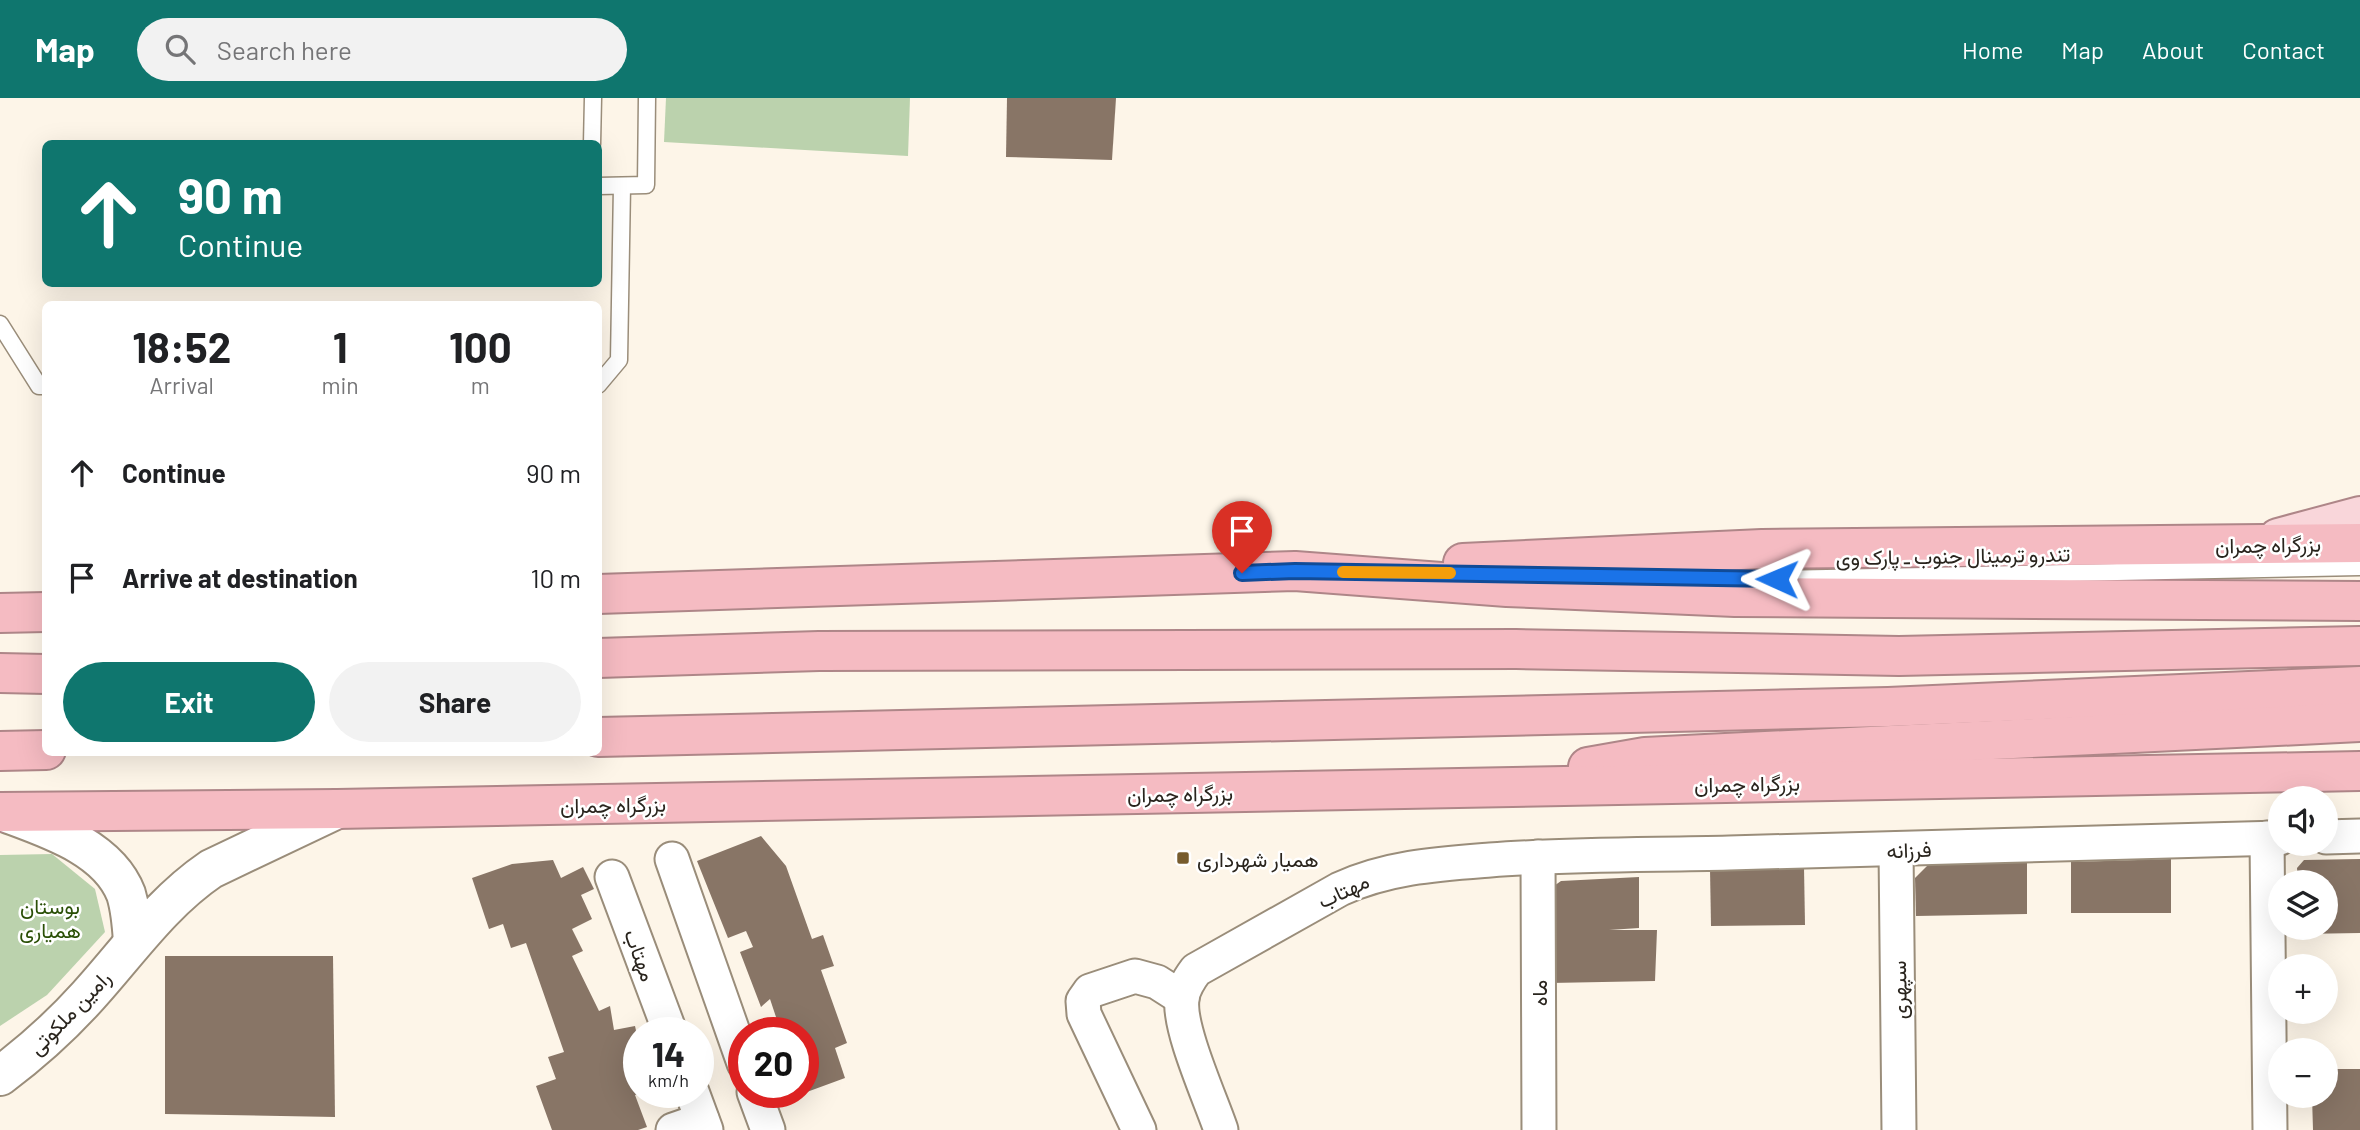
<!DOCTYPE html>
<html lang="en">
<head>
<meta charset="utf-8">
<style>
  body { margin:0; font-family:Barlow,Vazirmatn,sans-serif; background:#f2f2f2; color:#202124; height:100vh; display:flex; flex-direction:column; font-size:26px; white-space:nowrap }
  * { box-sizing:border-box; margin:0 }
  p { font-size:23px; color:#757577 }
  .icon { flex:none; width:38px; height:38px; fill:none; stroke:currentColor; stroke-width:2; stroke-linecap:round; stroke-linejoin:round }
  .map { position:relative; flex:1; overflow:hidden }
  .drawer { position:absolute; left:42px; top:203px; width:560px; height:455px; display:flex; flex-direction:column; background:#fff; border-radius:10px; box-shadow:0 7px 28px #0002 }
  .drawer>* { flex:none }
  .banner { position:absolute; left:42px; top:42px; width:560px; height:147px; border-radius:10px; box-shadow:0 7px 28px #0002; background:#0f766e; color:#fff; overflow:hidden }
  .buttons { position:absolute; left:2268px; top:688px; display:grid; gap:14px }
  .buttons a { display:grid; place-items:center; width:70px; height:70px; border-radius:50%; background:#fff; box-shadow:0 7px 28px #0002; font-size:35px }
  .speed { position:absolute; left:623px; top:919px; display:flex; gap:14px; font-size:35px; font-weight:700; text-align:center }
  .speed>* { display:grid; place-content:center; width:91px; height:91px; border-radius:50%; background:#fff; box-shadow:0 7px 28px #0002; line-height:1 }
  .speed small { font-size:18px; font-weight:400 }
  .speed .limit { border:10px solid #d22; background:#fff; color:#111 }
  .pin { position:absolute; display:grid; place-items:center; width:60px; height:60px; color:#fff; margin:-72px -30px; border-radius:50% 50% 50% 0; rotate:-45deg; box-shadow:0 0 7px #0007 }
  .pin .icon { rotate:45deg }
  .me { position:absolute; width:77px; margin:-38px; rotate:271deg; stroke-linejoin:round; filter:drop-shadow(0 0 5px #0008) }
  .turn { display:flex; align-items:center; gap:24px; height:147px; padding:0 21px; font-size:32px }
  .turn .icon { width:91px; height:91px; stroke-width:2.5 }
  .turn b { display:block; font-size:49px; line-height:60px }
  .eta { display:flex; justify-content:space-evenly; align-items:center; height:119px; text-align:center }
  .eta b { font-size:42px; font-weight:700; line-height:49px }
  .button { display:flex; gap:14px; margin-top:auto; padding:14px 21px }
  .button a { flex:1; height:80px; border-radius:42px; background:#0f766e; color:#fff; font-size:28px; font-weight:700; line-height:80px; text-align:center }
  .button a+a { background:#f2f2f2; color:#202124 }
  ul { padding:0; list-style:none }
  li { display:flex; align-items:center; gap:21px; height:105px; padding:0 21px }
  li div { flex:1 }
  li b { display:block; font-size:26px }
  li em { font-style:normal }
  header { display:flex; align-items:center; gap:42px; box-sizing:border-box; height:98px; padding:0 35px; background:#0f766e; color:#fff }
  header strong { font-size:33px }
  nav { display:flex; gap:38px; margin-inline-start:auto; font-size:24px }
  .search { width:490px; height:63px; background:#f2f2f2; display:flex; align-items:center; gap:18px; box-sizing:border-box; padding:0 24px; border-radius:38px; color:#757577; font-size:26px }
  .map>svg:first-child { display:block }
  .green { fill:#bbd2ad }
  .building { fill:#887566 }
  .lines { fill:none; stroke-linecap:round; stroke-linejoin:round }
  .lane-casing { stroke:#9a8d7a; stroke-width:19 }
  .street-casing { stroke:#9a8d7a; stroke-width:37 }
  .secondary-casing { stroke:#9a8d7a; stroke-width:42 }
  .primary-casing { stroke:#ae8688; stroke-width:42 }
  .highway-casing { stroke:#ae8688; stroke-width:42 }
  .lane { stroke:#fff; stroke-width:16 }
  .street { stroke:#fff; stroke-width:33 }
  .secondary { stroke:#fff; stroke-width:38 }
  .primary { stroke:#f9d6da; stroke-width:38 }
  .highway { stroke:#f5bbc2; stroke-width:38 }
  .route-casing { stroke:#114b97; stroke-width:18 }
  .route { stroke:#1a73e8; stroke-width:12 }
  .slow { stroke:#f59e0b; stroke-width:12 }
  .poi-dot { fill:#775c2e; stroke:#fff; stroke-width:2.5 }
  .labels { text-anchor:middle; dominant-baseline:central; stroke-width:5; stroke-linejoin:round; paint-order:stroke }
  .street-label { font-size:21px; fill:#29241d; stroke:#fff }
  .poi-label { font-size:21px; fill:#29241d; stroke:#fff; text-anchor:start }
  .park-label { font-size:21px; fill:#2a4f06; stroke:#fff }
</style>
</head>
<body>
<header>
<strong>Map</strong>
<div class="search"><svg class="icon" aria-label="search" viewBox="0 0 24 24"><circle cx="10" cy="10" r="6"/><path d="M15 15l6 6"/></svg>Search here</div>
<nav><a>Home</a><a>Map</a><a>About</a><a>Contact</a></nav>
</header>
<div class="map">
<svg width="2360" height="1032" viewBox="0 0 2360 1032">
  <rect width="100%" height="100%" fill="#fdf5e8"/>
  <g class="green">
    <polygon points="666,0 910,0 908,58 664,44"/>
    <polygon points="52,756 95,791 105,834 47,897 0,928 0,757"/>
  </g>
  <g class="building">
    <polygon points="1007,0 1116,0 1112,62 1006,59"/>
    <polygon points="761,738 786,768 812,841 823,837 834,868 821,872 847,945 835,950 845,980 785,1002 783,994 803,994 803,934 750,934 749,932 777,922 770,901 761,909 740,854 753,849 746,833 728,840 697,763"/>
    <polygon points="2171,761 2171,815 2071,815 2071,764"/>
    <polygon points="2360,761 2360,835 2300,836 2300,830 2326,830 2326,784 2298,784 2297,770 2304,762"/>
    <polygon points="553,762 561,780 583,769 594,791 581,797 592,821 572,831 583,853 572,858 599,913 610,908 614,932 635,928 639,946 639,996 635,997 647,1029 638,1032 552,1032 536,988 556,981 548,959 564,954 526,845 511,850 503,826 489,831 472,780 512,766"/>
    <polygon points="2027,764 2027,816 1916,818 1915,780 1928,767"/>
    <polygon points="1804,769 1805,827 1711,828 1710,771"/>
    <polygon points="1639,779 1639,830 1609,832 1657,832 1655,883 1550,885 1551,790 1561,783"/>
    <polygon points="165,858 333,858 335,1019 165,1016"/>
    <polygon points="2326,971 2360,971 2360,1032 2313,1032 2312,998 2326,998"/>
  </g>
  <g class="lines">
    <defs>
      <g id="lane">
        <polyline points="592,46 593,0"/>
        <polyline points="598,88 646,87 647,0"/>
        <polyline points="0,226 39,288 46,288"/>
        <polyline points="598,287 619,262 622,88"/>
        <polyline points="1778,481 2360,469"/>
      </g>
      <g id="street">
        <polyline points="2326,739 2360,738"/>
        <polyline points="2267,740 2270,1032"/>
        <polyline points="1896,751 1899,1032"/>
        <polyline points="1538,759 1539,1032"/>
        <polyline points="672,761 744,965"/>
        <polyline points="612,779 670,934"/>
        <polyline points="692,994 706,1032"/>
        <polyline points="754,994 768,1032"/>
        <polyline points="673,1032 702,1022"/>
        <polyline points="1139,1032 1084,916 1083,903 1090,893 1135,878 1157,884 1182,900"/>
        <path d="M1221 1032C1211 1002 1178 930 1182 901 1183 890 1190 880 1196 872L1340 791C1388 769 1438 766 1490 762 1569 756 1649 757 1729 755 1913 751 2096 744 2280 740"/>
      </g>
      <g id="secondary">
        <path d="M4 714C47 730 108 749 126 796 131 812 132 828 133 844"/>
        <path d="M0 978C32 954 61 928 88 898 128 854 161 805 211 771L337 711"/>
      </g>
      <polyline id="primary" points="2278,440 2360,418"/>
      <g id="highway">
        <polyline points="1463,465 1762,451 2360,445"/>
        <polyline points="598,496 1295,473 1507,489 1735,499 2360,503"/>
        <polyline points="0,515 46,514"/>
        <polyline points="598,560 819,553 1516,551 1899,558 2360,548"/>
        <polyline points="0,575 46,576"/>
        <polyline points="598,639 1888,609 2360,588"/>
        <polyline points="0,653 46,652"/>
        <polyline points="1588,669 1645,659 2360,624"/>
        <polyline points="0,714 337,711 2360,673"/>
      </g>
    </defs>
    <use href="#lane" class="lane-casing"/>
    <use href="#street" class="street-casing"/>
    <use href="#secondary" class="secondary-casing"/>
    <use href="#primary" class="primary-casing"/>
    <use href="#highway" class="highway-casing"/>
    <use href="#lane" class="lane"/>
    <use href="#street" class="street"/>
    <use href="#secondary" class="secondary"/>
    <use href="#primary" class="primary"/>
    <use href="#highway" class="highway"/>
  </g>
  <g class="lines">
    <defs>
      <polyline id="route" points="1242,475 1295,473 1777,481"/>
    </defs>
    <use href="#route" class="route-casing"/>
    <use href="#route" class="route"/>
    <polyline class="slow" points="1343,474 1450,475"/>
  </g>
  <rect class="poi-dot" x="1176" y="753" width="14" height="14" rx="3.5"/>
  <g class="labels">
    <g class="street-label">
      <text transform="translate(2268 446) rotate(-1)">بزرگراه چمران</text>
      <text transform="translate(1953 457) rotate(-1)">تندرو ترمینال جنوب ـ پارک وی</text>
      <text transform="translate(1747 685) rotate(-1)">بزرگراه چمران</text>
      <text transform="translate(1180 695) rotate(-1)">بزرگراه چمران</text>
      <text transform="translate(613 706) rotate(-1)">بزرگراه چمران</text>
      <text transform="translate(1909 751) rotate(-2)">فرزانه</text>
      <text transform="translate(1343 792) rotate(-25)">مهتاب</text>
      <text transform="translate(641 857) rotate(70)">مهتاب</text>
      <text transform="translate(1898 892) rotate(-91)">سپهری</text>
      <text transform="translate(1538 895) rotate(-90)">ماه</text>
      <text transform="translate(69 914) rotate(-46)">رامین ملکوتی</text>
    </g>
    <g class="poi-label">
      <text x="1197" y="760">همیار شهرداری</text>
    </g>
    <g class="park-label">
      <text x="50" y="807">بوستان<tspan x="50" dy="24">همیاری</tspan></text>
    </g>
  </g>
</svg>
<div class="buttons">
<a><svg class="icon" aria-label="sound" viewBox="0 0 24 24"><path d="M4 9h4l5-4v14l-5-4H4zM17 9q2 3 0 6"/></svg></a>
<a><svg class="icon" aria-label="layers" viewBox="0 0 24 24"><path d="M12 4l9 5-9 5-9-5zM3 14l9 5 9-5"/></svg></a>
<a>+</a>
<a>−</a>
</div>
<div class="speed"><div>14<small>km/h</small></div><div class="limit">20</div></div>
<div class="pin" style="left:1242px;top:475px;background:#d93025"><svg class="icon" aria-label="arrive" viewBox="0 0 24 24"><path d="M6 21V4h12l-3 4 3 4H6"/></svg></div>
<svg class="me" style="left:1777px;top:481px" viewBox="-20 -20 40 40"><path d="M0-17L14 15 0 8-14 15z" fill="#1a73e8" stroke="#fff" stroke-width="4"/></svg>
<div class="banner">
<div class="turn"><svg class="icon" aria-label="ahead" viewBox="0 0 24 24"><path d="M12 20V5M6 11l6-6 6 6"/></svg><div><b>90 m</b>Continue</div></div>
</div>
<section class="drawer">
<div class="eta">
<div><b>18:52</b><p>Arrival</p></div>
<div><b>1</b><p>min</p></div>
<div><b>100</b><p>m</p></div>
</div>
<ul>
<li><svg class="icon" aria-label="ahead" viewBox="0 0 24 24"><path d="M12 20V5M6 11l6-6 6 6"/></svg><div><b>Continue</b></div><em>90 m</em></li>
<li><svg class="icon" aria-label="arrive" viewBox="0 0 24 24"><path d="M6 21V4h12l-3 4 3 4H6"/></svg><div><b>Arrive at destination</b></div><em>10 m</em></li>
</ul>
<div class="button"><a>Exit</a><a>Share</a></div>
</section>
</div>
</body>
</html>
